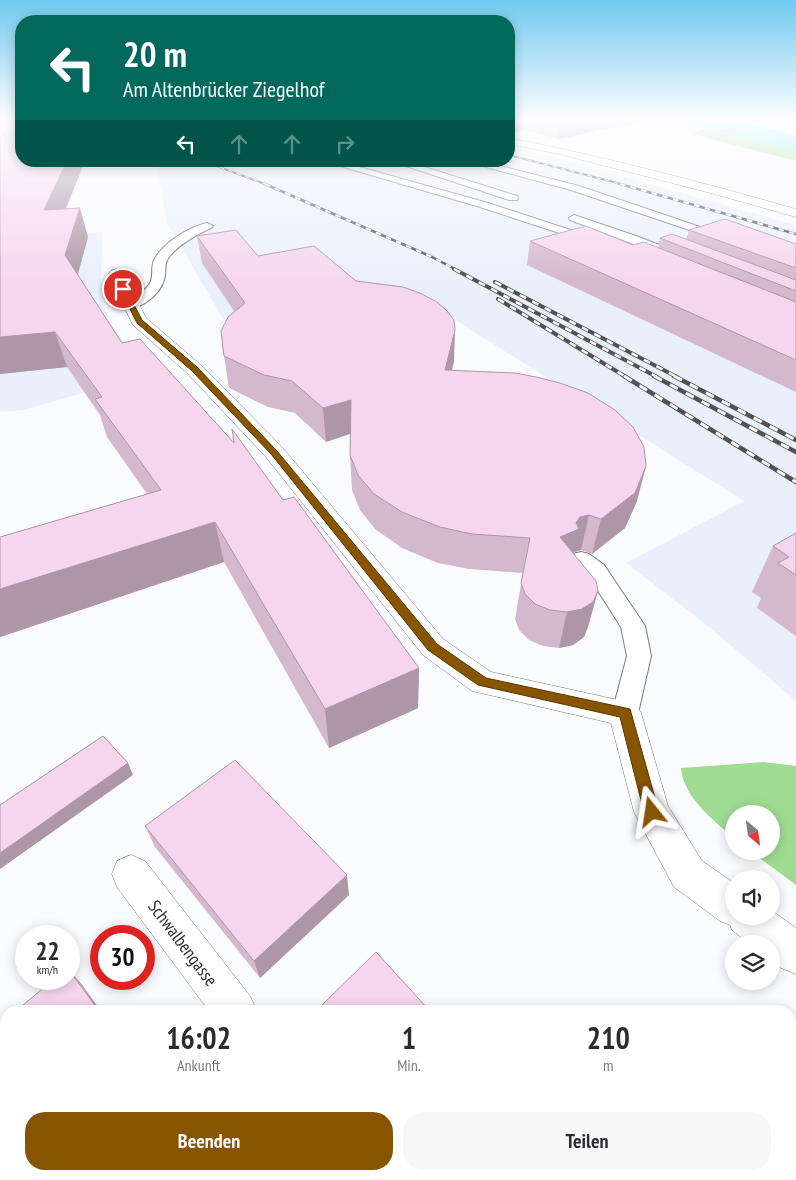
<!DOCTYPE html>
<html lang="de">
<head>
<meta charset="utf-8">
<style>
  body { margin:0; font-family:"PT Sans Narrow",sans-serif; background:#f7f7f7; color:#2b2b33; height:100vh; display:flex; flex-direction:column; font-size:19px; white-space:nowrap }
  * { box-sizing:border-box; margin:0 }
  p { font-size:16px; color:#7c7c81 }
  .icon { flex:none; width:28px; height:28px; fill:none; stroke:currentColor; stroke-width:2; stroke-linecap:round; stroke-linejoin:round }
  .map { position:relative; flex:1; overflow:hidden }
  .drawer { position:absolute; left:0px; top:1005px; width:796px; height:175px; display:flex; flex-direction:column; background:#fff; border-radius:20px 20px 0 0; box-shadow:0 2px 12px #0003 }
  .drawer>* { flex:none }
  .top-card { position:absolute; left:15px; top:15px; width:500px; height:152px; border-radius:20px; box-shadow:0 2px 12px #0003; background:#00695c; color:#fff; overflow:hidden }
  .needle { width:32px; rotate:151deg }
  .fabs { position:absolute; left:725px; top:805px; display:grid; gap:10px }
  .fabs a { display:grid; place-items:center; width:55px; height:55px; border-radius:50%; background:#fff; box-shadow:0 2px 12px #0003; font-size:25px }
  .speed { position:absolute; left:15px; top:925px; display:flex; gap:10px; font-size:25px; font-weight:700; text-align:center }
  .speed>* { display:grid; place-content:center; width:65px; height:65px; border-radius:50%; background:#fff; box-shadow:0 2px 12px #0003; line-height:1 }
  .speed small { font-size:12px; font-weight:400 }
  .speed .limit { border:8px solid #d22; background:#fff; color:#111 }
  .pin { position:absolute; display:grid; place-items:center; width:42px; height:42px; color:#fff; margin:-21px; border:2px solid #fff; border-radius:50%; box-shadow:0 1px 5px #0007 }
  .me { position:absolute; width:55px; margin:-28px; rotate:345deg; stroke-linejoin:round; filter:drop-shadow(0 0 4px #0008) }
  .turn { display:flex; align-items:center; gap:18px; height:105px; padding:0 25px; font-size:22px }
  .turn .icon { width:65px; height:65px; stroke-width:2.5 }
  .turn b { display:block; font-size:35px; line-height:42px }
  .lanes { display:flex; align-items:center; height:48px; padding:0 25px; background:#0003; justify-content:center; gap:25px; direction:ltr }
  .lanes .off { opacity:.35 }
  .eta { display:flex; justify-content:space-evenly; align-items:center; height:85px; text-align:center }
  .eta b { font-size:30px; font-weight:600; line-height:35px }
  .action { display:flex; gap:10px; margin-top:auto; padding:10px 25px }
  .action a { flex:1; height:58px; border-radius:20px; background:#875400; color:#fff; font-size:20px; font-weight:600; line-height:58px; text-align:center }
  .action a+a { background:#f7f7f7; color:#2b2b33 }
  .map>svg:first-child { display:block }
  .built { fill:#e9f0fc }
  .forest { fill:#9fdc91 }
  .water { fill:#5ee9f6 }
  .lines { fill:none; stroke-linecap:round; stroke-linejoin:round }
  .service-casing { stroke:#777a7e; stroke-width:2 }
  .minor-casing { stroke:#777a7e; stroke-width:1 }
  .service { fill:#fff; fill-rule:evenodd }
  .minor { fill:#fff; fill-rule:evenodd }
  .rail-far3-casing { stroke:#505253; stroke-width:2 }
  .rail-far2-casing { stroke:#505253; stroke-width:2.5 }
  .rail-far1-casing { stroke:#505253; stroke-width:4 }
  .rail-casing { stroke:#505253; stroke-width:4.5 }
  .rail-far3 { stroke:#fff; stroke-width:1; stroke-dasharray:4.5; stroke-linecap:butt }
  .rail-far2 { stroke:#fff; stroke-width:2; stroke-dasharray:5.5; stroke-linecap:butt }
  .rail-far1 { stroke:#fff; stroke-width:2.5; stroke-dasharray:7; stroke-linecap:butt }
  .rail { stroke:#fff; stroke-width:3; stroke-dasharray:9; stroke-linecap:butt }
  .wall { fill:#d4b8ce }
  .shaded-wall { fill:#ac96a7 }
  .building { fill:#f6d6ef; stroke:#ac96a7 }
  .route { fill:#875400; stroke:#583700 }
  .labels { text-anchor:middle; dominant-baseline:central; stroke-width:5; stroke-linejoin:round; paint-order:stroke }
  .near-street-label { font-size:18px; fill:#2d2f30; stroke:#fff }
</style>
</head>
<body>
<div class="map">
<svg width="796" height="1180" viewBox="0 0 796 1180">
  <rect width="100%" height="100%" fill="#fafbfe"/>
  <g class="built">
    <polygon points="509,145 796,225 796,701 708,626 626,563 744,501 399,285 225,322 167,223 156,161 509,161"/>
    <polygon points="102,232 101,294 104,306 113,328 149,374 24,410 0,412 0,240"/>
  </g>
  <g class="forest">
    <polygon points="705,129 796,150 796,161 692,134"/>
    <path d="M764 762 796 766V885L750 851H771V814H734V838C713 820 684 798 681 768Z"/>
  </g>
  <polygon class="water" points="662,118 723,118 796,135 796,150"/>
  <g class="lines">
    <defs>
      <g id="service">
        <polygon points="323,161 338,161 488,203 598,239 600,241 598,243 590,243 480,207"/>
        <polygon points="391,161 405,161 517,196 518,198 517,200 509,200"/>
        <polygon points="464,161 480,161 579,186 727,236 729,238 723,241 719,240 571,190"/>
        <polygon points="574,215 636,236 675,251 677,254 675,257 667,257 570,220 569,218"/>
        <path d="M207 223 213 226 211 228C196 235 179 244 169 257 163 264 167 272 164 280 160 294 141 311 125 307L123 304C129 296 142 295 148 286 155 278 150 269 154 260 163 243 189 227 207 223Z"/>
        <polygon points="581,552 589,554 604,565 645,626 651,656 638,713 634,721 625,724 616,721 612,713 627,656 621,627 588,575 573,564 570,559 573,554"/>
      </g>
      <g id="minor">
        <path d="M509 138C606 157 701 182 796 209V217L707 192 559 154 509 144Z"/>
        <polygon points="116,269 121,271 124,274 146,318 201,365 282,447 443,639 491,672 636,704 641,713 668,806 702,861 734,883 734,916 771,916 771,910 796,928 796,974 781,968 771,960 771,944 750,944 732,930 730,925 720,921 674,887 634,812 611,723 472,691 423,655 266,457 187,373 133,325 108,274 111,271"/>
        <polygon points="131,855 145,861 250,996 257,1011 209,1011 117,887 112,874 117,861"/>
        <polygon points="165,1174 218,1174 215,1180 162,1180"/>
        <polygon points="333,1174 385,1174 388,1180 336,1180"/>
      </g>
    </defs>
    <use href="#service" class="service-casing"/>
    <use href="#minor" class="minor-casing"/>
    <use href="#service" class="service"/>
    <use href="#minor" class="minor"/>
    <defs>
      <g id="rail-far3">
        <polyline points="509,155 625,185"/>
        <polyline points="203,161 268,185"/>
      </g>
      <g id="rail-far2">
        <polyline points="265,184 432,257 457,270"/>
        <polyline points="620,184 796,234"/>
      </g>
      <g id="rail-far1">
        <polyline points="454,269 657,377"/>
        <polyline points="495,282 677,377"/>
        <polyline points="498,299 626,377"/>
      </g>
      <g id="rail">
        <polyline points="624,376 796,482"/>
        <polyline points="654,376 796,452"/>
        <polyline points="674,376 796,440"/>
      </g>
    </defs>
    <use href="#rail-far3" class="rail-far3-casing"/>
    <use href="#rail-far2" class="rail-far2-casing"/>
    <use href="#rail-far1" class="rail-far1-casing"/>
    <use href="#rail" class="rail-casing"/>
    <use href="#rail-far3" class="rail-far3"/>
    <use href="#rail-far2" class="rail-far2"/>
    <use href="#rail-far1" class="rail-far1"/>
    <use href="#rail" class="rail"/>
  </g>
  <g class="wall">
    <polygon points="509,118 646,118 645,121 558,139 525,130 509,134"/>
    <polygon points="0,139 83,166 66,209 88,237 78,275 122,343 283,500 419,668 418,708 329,748 224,562 0,637 0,537 147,494 107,437 100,415 67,367 0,374"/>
    <polygon points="689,230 796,244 796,392 527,265 530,241 633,245 658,248 660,238 686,240"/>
    <polygon points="197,236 258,256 356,281 454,361 452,370 637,501 625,528 592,554 581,550 574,552 588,627 584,637 573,645 559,648 543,646 529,640 519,630 515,619 523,573 469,569 438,563 402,548 375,529 360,510 352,490 350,455 350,434 326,442 295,413 268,407 229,388 224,356 234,311 202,263"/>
    <polygon points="796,533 796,636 757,608 761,598 752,592 773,546"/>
    <polygon points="145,826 349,895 260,978 155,847"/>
    <polygon points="412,1174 607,1174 613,1180 417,1180"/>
  </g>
  <g class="shaded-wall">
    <polygon points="514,118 527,118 525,130 509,134 509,119"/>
    <polygon points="587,118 646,118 645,121 558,139 560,123"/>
    <polygon points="67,161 82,161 83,166 53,239 44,210"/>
    <polygon points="80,208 88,237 74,287 65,255"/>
    <polygon points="455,330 454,361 444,402 445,370"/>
    <polygon points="55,332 67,367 0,374 0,337"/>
    <polygon points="351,400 352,433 326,442 323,408"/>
    <polygon points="646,466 637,501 625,528 592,554 601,519"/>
    <polygon points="589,515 581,550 574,552 571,564 560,537 576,523 580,517"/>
    <polygon points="215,522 224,562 0,637 0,589"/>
    <polygon points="598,591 588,627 584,637 573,645 559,648 567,612"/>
    <polygon points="419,668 418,708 329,748 325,709"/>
    <polygon points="128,763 133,775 0,869 0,853"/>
    <polygon points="347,875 349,895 260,978 254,961"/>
    <polygon points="69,969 82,985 101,1011 99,1011"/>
    <polygon points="7,1174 37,1174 31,1180 1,1180"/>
  </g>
  <g class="building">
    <polygon points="8,118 21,118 21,161 67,161 44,210 80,208 65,255 122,343 140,339 234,443 232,429 283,500 294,497 419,668 325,709 215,522 0,589 0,537 161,490 95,399 102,397 55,332 0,337 0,139 7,128"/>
    <polygon points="539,118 587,118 560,123"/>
    <polygon points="725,219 796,244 796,268 689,230"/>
    <polygon points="586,226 633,245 644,242 796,302 796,360 530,241"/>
    <polygon points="236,230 258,256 314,246 356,281 403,287 422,294 437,302 447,311 454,320 455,330 445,370 515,373 536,377 560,383 588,393 615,410 633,427 644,447 646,466 635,493 601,519 589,515 580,517 576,523 579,529 560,537 596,581 598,591 593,602 582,609 567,612 550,610 535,604 525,594 521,583 530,538 472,534 440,527 402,512 374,494 358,475 350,455 351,400 323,408 292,381 264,375 224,356 221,331 228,317 245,303 197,236"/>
    <polygon points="672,234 796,280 796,291 660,238"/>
    <polygon points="796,533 796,575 778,563 789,557 773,546"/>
    <polygon points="103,736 128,763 0,853 0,805"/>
    <polygon points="235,760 347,875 254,961 145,826"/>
    <polygon points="376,952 430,1011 316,1011"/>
    <polygon points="69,970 99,1011 16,1011 54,979 69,979"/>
    <polygon points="6,1019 6,1174 7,1174 0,1180 0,1024"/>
    <polygon points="421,1174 607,1174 613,1180 457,1180 456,1178 454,1180 426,1180"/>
  </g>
  <linearGradient id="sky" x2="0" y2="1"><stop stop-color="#71c9ee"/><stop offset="0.42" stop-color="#fdfdff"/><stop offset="1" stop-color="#fdfdff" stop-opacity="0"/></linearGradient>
  <rect width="796" height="283" fill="url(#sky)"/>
  <polygon class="route" points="123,287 126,289 142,320 197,367 277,451 437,644 486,678 630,709 659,812 657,817 652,819 646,817 644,812 620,717 478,685 428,650 271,454 192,371 137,323 120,289"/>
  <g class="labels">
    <g class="near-street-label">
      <text transform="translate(183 943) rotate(53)">Schwalbengasse</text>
    </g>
  </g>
</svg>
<div class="fabs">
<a><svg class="needle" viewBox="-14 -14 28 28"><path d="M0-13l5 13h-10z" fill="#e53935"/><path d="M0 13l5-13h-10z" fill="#7c7c81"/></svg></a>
<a><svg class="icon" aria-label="sound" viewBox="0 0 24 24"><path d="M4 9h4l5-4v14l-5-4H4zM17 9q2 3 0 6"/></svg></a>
<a><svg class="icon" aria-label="layers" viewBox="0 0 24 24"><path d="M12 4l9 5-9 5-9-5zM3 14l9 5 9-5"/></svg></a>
</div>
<div class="speed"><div>22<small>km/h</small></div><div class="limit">30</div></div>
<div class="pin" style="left:123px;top:289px;background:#d93025"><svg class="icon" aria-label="arrive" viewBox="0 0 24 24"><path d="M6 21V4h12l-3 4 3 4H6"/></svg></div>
<svg class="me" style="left:652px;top:812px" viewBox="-20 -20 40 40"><path d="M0-17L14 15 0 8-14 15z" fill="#875400" stroke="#fff" stroke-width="4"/></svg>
<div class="top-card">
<div class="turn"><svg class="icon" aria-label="left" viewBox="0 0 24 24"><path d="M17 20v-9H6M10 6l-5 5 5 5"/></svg><div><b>20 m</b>Am Altenbrücker Ziegelhof</div></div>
<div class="lanes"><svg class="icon" aria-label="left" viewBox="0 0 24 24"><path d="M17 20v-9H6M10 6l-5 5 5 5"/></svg><svg class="icon off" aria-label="ahead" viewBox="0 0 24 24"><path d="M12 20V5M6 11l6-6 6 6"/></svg><svg class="icon off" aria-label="ahead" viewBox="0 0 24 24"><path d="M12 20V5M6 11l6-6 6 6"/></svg><svg class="icon off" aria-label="right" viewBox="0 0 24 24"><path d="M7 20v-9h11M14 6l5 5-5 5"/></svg></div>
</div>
<section class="drawer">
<div class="eta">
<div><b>16:02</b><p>Ankunft</p></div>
<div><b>1</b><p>Min.</p></div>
<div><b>210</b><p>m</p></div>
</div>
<div class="action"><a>Beenden</a><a>Teilen</a></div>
</section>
</div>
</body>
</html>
